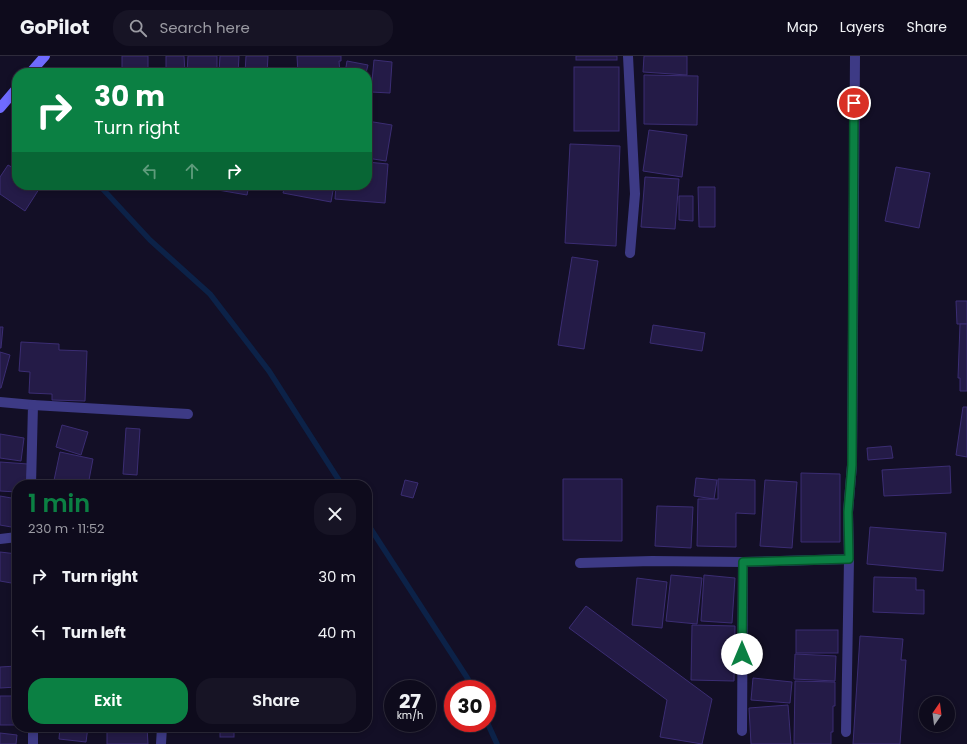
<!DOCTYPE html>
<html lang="en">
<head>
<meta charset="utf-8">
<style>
  body { margin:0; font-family:Poppins,sans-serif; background:#171425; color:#f1f3f6; height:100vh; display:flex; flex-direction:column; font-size:15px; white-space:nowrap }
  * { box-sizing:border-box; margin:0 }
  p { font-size:13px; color:#9b9ba3 }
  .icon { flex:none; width:22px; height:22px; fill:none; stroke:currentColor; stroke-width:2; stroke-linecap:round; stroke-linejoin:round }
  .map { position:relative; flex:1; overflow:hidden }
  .details { position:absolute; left:12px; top:424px; width:360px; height:252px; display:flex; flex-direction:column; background:#0e0b1c; border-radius:16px; box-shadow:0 2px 6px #0003,0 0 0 1px #2e2b3b }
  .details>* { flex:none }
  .hud { position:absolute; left:12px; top:12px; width:360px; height:122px; border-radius:16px; box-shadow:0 2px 6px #0003,0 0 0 1px #2e2b3b; background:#0b8043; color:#fff; overflow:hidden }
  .needle { width:26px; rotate:14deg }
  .fabs { position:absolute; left:919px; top:640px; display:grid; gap:8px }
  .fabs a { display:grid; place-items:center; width:36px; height:36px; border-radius:50%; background:#0e0b1c; box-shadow:0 2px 6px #0003,0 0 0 1px #2e2b3b; font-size:20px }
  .speed { position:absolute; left:384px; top:624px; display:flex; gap:8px; font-size:20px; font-weight:700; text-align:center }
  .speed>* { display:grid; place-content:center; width:52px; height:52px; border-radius:50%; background:#0e0b1c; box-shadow:0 2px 6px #0003,0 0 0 1px #2e2b3b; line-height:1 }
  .speed small { font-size:10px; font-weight:400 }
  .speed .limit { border:6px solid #d22; background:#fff; color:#111 }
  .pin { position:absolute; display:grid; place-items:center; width:34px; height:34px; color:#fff; margin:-17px; border:2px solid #fff; border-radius:50%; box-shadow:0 1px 4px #0007 }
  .me { position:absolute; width:44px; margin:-22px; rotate:0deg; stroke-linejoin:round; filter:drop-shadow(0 0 3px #0008) }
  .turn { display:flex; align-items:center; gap:14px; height:84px; padding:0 16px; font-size:18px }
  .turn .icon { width:52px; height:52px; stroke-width:2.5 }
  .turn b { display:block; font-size:28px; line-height:34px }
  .lanes { display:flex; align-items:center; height:38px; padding:0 16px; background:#0003; justify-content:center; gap:20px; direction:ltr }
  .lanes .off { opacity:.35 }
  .round { display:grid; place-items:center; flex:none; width:42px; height:42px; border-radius:16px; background:#171425 }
  .overview { display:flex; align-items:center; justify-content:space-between; height:68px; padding:0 16px }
  h1 { font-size:24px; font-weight:600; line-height:30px; color:#0b8043 }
  .cta { display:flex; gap:8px; margin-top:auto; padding:8px 16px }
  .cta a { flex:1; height:46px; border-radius:16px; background:#0b8043; color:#fff; font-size:16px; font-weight:600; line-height:46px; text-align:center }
  .cta a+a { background:#171425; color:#f1f3f6 }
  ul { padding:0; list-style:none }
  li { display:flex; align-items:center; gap:12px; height:56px; padding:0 16px }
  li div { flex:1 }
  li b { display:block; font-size:15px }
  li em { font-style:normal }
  header { display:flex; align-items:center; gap:24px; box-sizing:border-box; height:56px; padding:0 20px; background:#0e0b1c; border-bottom:1px solid #2e2b3b }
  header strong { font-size:19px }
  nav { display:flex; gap:22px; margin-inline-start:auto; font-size:14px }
  .search { width:280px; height:36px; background:#171425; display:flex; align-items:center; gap:10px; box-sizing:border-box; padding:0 14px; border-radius:16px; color:#9b9ba3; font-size:15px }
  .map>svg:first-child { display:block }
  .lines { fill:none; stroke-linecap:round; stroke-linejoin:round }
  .stream { stroke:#0c2248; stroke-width:5.5 }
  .building { fill:#241b47; stroke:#3b2d73 }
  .street { stroke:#3d3a85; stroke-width:10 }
  .secondary { stroke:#6f6bff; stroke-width:10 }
  .route-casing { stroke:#07532c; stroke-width:10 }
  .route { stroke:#0b8043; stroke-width:7 }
</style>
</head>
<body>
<header>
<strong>GoPilot</strong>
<div class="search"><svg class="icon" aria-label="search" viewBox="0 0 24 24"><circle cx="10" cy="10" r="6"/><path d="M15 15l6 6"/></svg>Search here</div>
<nav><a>Map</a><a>Layers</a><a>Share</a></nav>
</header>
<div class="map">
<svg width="967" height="688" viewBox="0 0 967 688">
  <rect width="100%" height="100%" fill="#130f26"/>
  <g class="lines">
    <g class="stream">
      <polyline points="99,129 150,184 210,238 269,315 342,429"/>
      <polyline points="367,467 468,623 472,633"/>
      <polyline points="487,666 497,688"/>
    </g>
  </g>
  <g class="building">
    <rect x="122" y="0" width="26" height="17"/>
    <polygon points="166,0 184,0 185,17 166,17"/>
    <polygon points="188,0 217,0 217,17 187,17"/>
    <polygon points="220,0 239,0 238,17 219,17"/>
    <polygon points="246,0 268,0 267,17 245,17"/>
    <polygon points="297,0 341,0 341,5 339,5 340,17 298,17"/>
    <rect x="576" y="0" width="41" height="4"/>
    <polygon points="644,0 687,0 687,19 643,16"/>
    <polygon points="374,4 392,6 390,37 371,36"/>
    <polygon points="347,5 368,9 366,17 345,17"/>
    <rect x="574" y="11" width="45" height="64"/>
    <polygon points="644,19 698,20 697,69 644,68"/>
    <polygon points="367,65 392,69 386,105 367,102"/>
    <polygon points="649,74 687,79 682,121 643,115"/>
    <polygon points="570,88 620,90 616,190 565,187"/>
    <polygon points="367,106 388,108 385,147 335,143 336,129 367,129"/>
    <polygon points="8,109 17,114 17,129 39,129 41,130 25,155 0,138 0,121"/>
    <polygon points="896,111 930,117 919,172 885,165"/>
    <polygon points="645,121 679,123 675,173 641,171"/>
    <polygon points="219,129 249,129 247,139 218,134"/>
    <polygon points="285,129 334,129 331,146 283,137"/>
    <polygon points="698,131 715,131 715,171 699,171"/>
    <polygon points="679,140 693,140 693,165 679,164"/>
    <polygon points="572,201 598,205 584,293 558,289"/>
    <polygon points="956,245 967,245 967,268 957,268"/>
    <polygon points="960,268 967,268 967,335 960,335 960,322 958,322"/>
    <polygon points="653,269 705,277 702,295 650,287"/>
    <polygon points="0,271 3,271 1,292 0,292"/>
    <polygon points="21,286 59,288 59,294 87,295 85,345 52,344 52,338 29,337 30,316 19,315"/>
    <polygon points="0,296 10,299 1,332 0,332"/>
    <polygon points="963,351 967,351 967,401 956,399"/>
    <polygon points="62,369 88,376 81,399 56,391"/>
    <polygon points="126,372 140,373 137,419 123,418"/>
    <polygon points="0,378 24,382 21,405 0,402"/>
    <polygon points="891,390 893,402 868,404 867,392"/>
    <polygon points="60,396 93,403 88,429 53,429"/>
    <polygon points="0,406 28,408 26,429 17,429 17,436 0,435"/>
    <polygon points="950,410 951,437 884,440 882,414"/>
    <polygon points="801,417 840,418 840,486 801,486"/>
    <polygon points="696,422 717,424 714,443 694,440"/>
    <polygon points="563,423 622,423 622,485 563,484"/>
    <polygon points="718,423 755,424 755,458 736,457 736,491 697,490 698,443 718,443"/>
    <polygon points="405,424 418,427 413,442 401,439"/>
    <polygon points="765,424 797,426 792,492 760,490"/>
    <polygon points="0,440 17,443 17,472 0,469"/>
    <polygon points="657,450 693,451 691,492 655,490"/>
    <polygon points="870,471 946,477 943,515 867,508"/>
    <polygon points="0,496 17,498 17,528 0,525"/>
    <polygon points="671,519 702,522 697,568 666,565"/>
    <polygon points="704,519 735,522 732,567 701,565"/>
    <polygon points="874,521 916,522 916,534 924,534 924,558 873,556"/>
    <polygon points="637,522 667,526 662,572 632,569"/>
    <polygon points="586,550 712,643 702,688 660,681 667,644 569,572"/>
    <polygon points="692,569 735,570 734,625 691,624"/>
    <rect x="796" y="574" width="42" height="23"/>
    <polygon points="860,580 903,583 901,604 906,604 900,688 853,688"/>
    <polygon points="795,598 836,600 835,625 794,623"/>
    <polygon points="17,610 17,631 0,632 0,611"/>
    <polygon points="753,622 792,626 790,647 751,644"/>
    <polygon points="795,625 835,626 835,650 833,650 833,676 831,676 831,688 794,688"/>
    <rect x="0" y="640" width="17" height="29"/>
    <polygon points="788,649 791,688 751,688 749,652"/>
    <polygon points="60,671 88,671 86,686 59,683"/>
    <polygon points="107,671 147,671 148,688 107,688"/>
    <rect x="220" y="671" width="14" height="10"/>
    <polygon points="0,677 17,679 16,688 0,688"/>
  </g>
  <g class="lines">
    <g class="street">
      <polyline points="628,0 635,138 630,197"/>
      <polyline points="0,346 33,349 31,429"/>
      <polyline points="33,349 188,358"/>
      <polyline points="0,483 17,481"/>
      <polyline points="580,507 652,505 743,506 849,503"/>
      <polyline points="33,671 33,688"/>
      <polyline points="742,675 743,506"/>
      <polyline points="846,676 849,503 848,456 852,409 855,0"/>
      <polyline points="161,688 162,671"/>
    </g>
    <g class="secondary">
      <polyline points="30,17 45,0"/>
      <polyline points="0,52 17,32"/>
    </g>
  </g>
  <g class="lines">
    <defs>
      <polyline id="route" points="742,598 743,506 849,503 848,456 852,409 854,47"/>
    </defs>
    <use href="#route" class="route-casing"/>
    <use href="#route" class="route"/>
  </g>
</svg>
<div class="fabs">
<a><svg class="needle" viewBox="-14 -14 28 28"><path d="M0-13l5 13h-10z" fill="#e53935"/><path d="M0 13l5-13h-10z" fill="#9b9ba3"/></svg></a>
</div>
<div class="speed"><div>27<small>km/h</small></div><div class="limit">30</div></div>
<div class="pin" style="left:854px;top:47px;background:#d93025"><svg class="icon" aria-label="arrive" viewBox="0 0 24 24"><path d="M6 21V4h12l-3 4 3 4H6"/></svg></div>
<svg class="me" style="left:742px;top:598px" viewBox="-20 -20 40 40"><circle r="19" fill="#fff"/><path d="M0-13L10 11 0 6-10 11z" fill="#0b8043"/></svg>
<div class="hud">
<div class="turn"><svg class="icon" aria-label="right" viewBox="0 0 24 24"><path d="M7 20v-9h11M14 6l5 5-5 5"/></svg><div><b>30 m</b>Turn right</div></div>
<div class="lanes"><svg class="icon off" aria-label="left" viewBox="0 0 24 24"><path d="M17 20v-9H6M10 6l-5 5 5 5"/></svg><svg class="icon off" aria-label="ahead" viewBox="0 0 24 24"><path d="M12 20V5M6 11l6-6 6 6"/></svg><svg class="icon" aria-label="right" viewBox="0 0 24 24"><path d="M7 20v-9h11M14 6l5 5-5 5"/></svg></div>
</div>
<section class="details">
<div class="overview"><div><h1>1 min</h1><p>230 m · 11:52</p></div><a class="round"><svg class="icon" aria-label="close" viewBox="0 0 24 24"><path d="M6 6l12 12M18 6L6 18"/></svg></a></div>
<ul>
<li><svg class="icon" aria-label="right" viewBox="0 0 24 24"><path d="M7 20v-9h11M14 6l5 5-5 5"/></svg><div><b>Turn right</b></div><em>30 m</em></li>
<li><svg class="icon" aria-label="left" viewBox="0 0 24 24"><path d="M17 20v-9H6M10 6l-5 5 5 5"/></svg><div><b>Turn left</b></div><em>40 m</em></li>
</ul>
<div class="cta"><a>Exit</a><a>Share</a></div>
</section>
</div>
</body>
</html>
